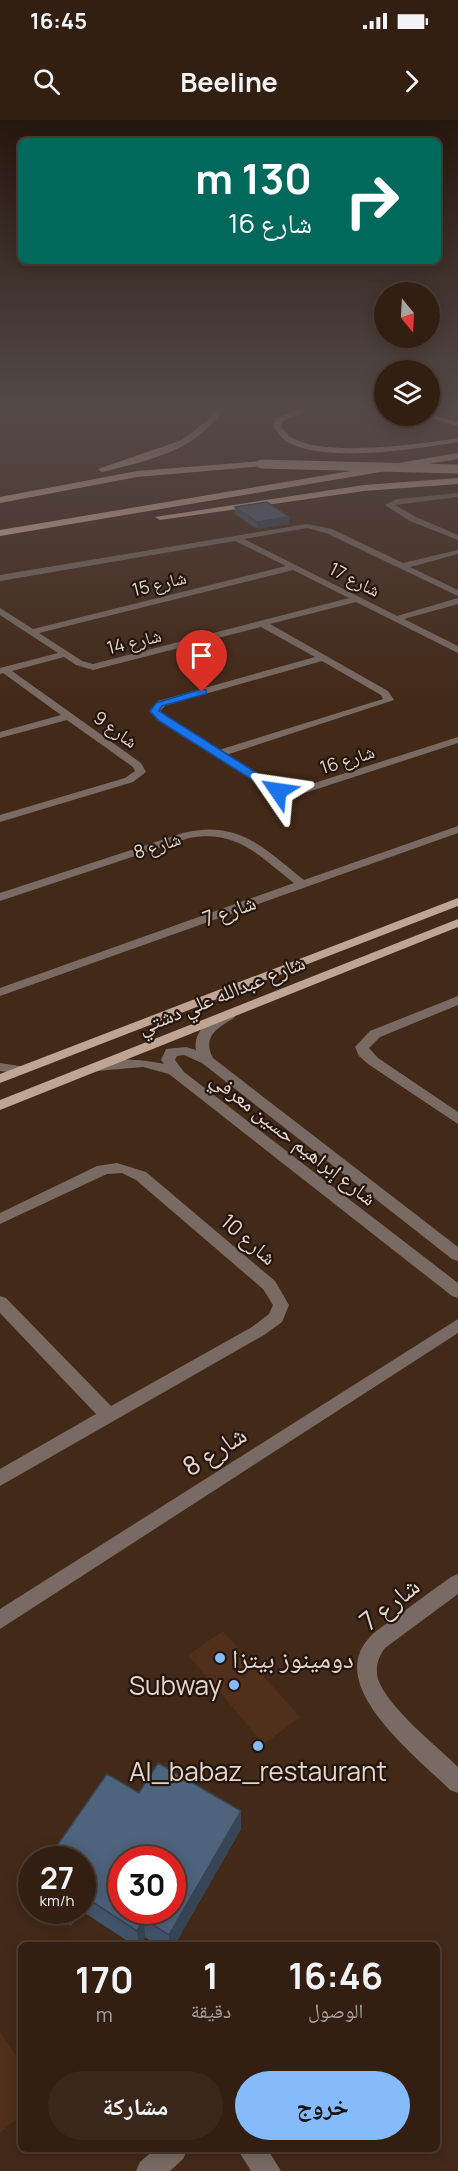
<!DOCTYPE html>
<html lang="ar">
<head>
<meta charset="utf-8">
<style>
  body { margin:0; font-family:Manrope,"Noto Naskh Arabic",sans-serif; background:#3a271b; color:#f1f3f6; direction:rtl; height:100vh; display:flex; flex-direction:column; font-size:22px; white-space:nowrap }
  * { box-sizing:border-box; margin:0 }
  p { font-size:20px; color:#a8a29f }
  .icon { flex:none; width:33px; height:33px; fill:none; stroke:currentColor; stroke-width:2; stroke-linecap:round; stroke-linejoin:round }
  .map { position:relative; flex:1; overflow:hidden; direction:ltr }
  .drawer { position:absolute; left:18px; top:1822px; width:422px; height:210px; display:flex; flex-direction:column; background:#321f12; border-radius:9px; box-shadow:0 3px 15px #0003,0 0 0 2px #4d3d32; direction:rtl }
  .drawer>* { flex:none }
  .banner { position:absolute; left:18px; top:18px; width:423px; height:126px; border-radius:9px; box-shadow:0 3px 15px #0003,0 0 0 2px #4d3d32; direction:rtl; background:#00695c; color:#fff; overflow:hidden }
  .needle { width:39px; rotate:162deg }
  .buttons { position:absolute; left:374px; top:162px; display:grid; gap:12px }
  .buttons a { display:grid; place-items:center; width:66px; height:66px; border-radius:50%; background:#321f12; box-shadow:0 3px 15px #0003,0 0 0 2px #4d3d32; font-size:30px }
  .speed { position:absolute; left:18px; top:1726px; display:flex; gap:12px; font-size:30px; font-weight:700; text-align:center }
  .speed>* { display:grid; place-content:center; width:78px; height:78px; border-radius:50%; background:#321f12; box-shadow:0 3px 15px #0003,0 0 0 2px #4d3d32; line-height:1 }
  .speed small { font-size:15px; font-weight:400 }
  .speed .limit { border:9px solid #d22; background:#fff; color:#111 }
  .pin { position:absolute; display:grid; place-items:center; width:51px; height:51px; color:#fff; margin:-62px -26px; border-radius:50% 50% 50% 0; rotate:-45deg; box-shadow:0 0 6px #0007 }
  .pin .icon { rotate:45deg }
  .me { position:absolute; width:66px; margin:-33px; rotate:302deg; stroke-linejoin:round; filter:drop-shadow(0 0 4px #0008) }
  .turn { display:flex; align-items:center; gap:21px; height:126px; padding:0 30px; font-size:27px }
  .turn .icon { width:78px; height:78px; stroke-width:2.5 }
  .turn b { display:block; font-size:42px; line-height:51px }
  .eta { display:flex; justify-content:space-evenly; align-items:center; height:102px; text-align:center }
  .eta b { font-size:36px; font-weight:700; line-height:42px }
  .button { display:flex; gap:12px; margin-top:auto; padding:12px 30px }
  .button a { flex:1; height:69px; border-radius:36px; background:#86bbfb; color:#111; font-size:24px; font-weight:700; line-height:69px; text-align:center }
  .button a+a { background:#3a271b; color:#f1f3f6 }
  .status { display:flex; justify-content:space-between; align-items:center; height:42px; padding:0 30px; background:#321f12; direction:ltr }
  .status svg { height:16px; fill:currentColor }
  header { display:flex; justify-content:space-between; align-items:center; height:78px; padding:0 30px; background:#321f12; font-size:27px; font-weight:700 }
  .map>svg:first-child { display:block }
  .built { fill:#50301a }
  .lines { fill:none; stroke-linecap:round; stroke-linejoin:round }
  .minor { fill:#796b63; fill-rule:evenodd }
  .major { fill:#c1a594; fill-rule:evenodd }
  .highway { fill:#debca8; fill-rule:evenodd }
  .highway-bridge { stroke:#debca8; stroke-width:9 }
  .wall { fill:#43556b }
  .shaded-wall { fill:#374557 }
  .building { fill:#4e637c; stroke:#374557; stroke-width:1.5; fill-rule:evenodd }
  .route { fill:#1a73e8; stroke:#114b97; stroke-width:1.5 }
  .poi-dot { fill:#86bbfb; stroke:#21150e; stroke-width:2 }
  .labels { text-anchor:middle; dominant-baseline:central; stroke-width:4.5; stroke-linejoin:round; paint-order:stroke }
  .far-street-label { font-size:18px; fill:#e7d5cb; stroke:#21150e }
  .street-label { font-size:21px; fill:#e7d5cb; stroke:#21150e }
  .near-street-label { font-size:26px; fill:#e7d5cb; stroke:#21150e }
  .near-poi-label { font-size:26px; fill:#e7d5cb; stroke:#21150e; text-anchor:start }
</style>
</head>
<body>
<div class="status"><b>16:45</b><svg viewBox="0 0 49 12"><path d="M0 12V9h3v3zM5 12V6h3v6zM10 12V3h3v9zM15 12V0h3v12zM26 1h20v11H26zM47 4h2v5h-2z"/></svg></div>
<header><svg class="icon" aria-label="forward" viewBox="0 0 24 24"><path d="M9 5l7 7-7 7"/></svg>Beeline<svg class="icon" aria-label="search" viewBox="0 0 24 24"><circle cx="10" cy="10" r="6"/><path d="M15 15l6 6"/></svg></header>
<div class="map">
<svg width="458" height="2051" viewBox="0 0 458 2051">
  <rect width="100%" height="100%" fill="#432918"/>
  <g class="built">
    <polygon points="223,1511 300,1597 264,1624 188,1535"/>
    <polygon points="0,1911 21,1944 21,1995 0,2013"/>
  </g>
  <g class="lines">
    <g class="minor">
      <polygon points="458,373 458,377 395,385 416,397 458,415 458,420 410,401 385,385 397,379"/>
      <path d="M307 404 332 409 403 443 458 430V434L410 447 458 470V476L326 413 307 408 244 419 397 496 458 478V484L404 499 458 526V533L356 482 270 504 388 571 394 580 226 635 279 668 285 670 302 667 458 617V623L308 672 285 676 271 672 158 601 149 591 158 581 315 537 261 507 93 550 76 545 64 537 12 551 141 643 146 652 133 662 0 702V695L125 658 135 651 133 647 67 600 0 618V612L61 595 3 553 0 554V548L58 533 0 495V488L33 509 286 446 235 421 0 461V455ZM293 450 349 478 93 544 82 541 39 513ZM322 541 381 575 383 579 219 630 160 591 166 585Z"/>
      <path d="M458 706V713L0 876V868L294 763C259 736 237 709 189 718L0 781V773L183 713C238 699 264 728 304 760Z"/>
      <polygon points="458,876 458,885 380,917 369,928 378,938 458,992 458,1004 368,944 359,936 355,927 370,911"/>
      <path d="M229 891 236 895 234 898C217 908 202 917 213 938L458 1127V1141L452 1139 202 943 184 935 177 936 175 940 184 952 458 1163V1178L452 1176 169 954 143 947 97 951 90 947C102 935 148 940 164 944L161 940 166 929 186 927 196 930C192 911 213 895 229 891Z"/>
      <polygon points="0,943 26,947 28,950 21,954 0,951"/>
      <polygon points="117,1043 146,1052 275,1161 289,1185 282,1202 264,1215 0,1366 0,1349 96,1294 0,1193 0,1176 6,1178 111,1286 252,1207 269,1194 273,1185 263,1169 136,1060 122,1053 107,1054 0,1104 0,1093 97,1046"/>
      <polygon points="458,1199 458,1213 0,1509 0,1489"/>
      <path d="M458 1454V1474L385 1528C378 1537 375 1548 378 1559 388 1588 436 1625 458 1647V1673L450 1670C419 1638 324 1567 369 1518 376 1510 386 1504 395 1498 413 1484 432 1471 451 1457Z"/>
      <polygon points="154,2030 187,2030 183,2039 170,2051 136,2051 140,2042"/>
      <polygon points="238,2030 268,2030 281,2051 251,2051"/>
    </g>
    <g class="major">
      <polygon points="458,778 458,786 0,963 0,954"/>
      <polygon points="458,799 458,807 0,990 0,980"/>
    </g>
    <g class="highway">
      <path d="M215 289H223C198 331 146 341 102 352L98 349 182 320 208 300Z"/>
      <path d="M299 289H310L283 301 281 307C284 310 287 315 291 317 323 338 420 324 458 318V322C416 329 323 344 286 321 281 318 277 311 273 307L276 298Z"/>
      <polygon points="429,294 458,302 458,306 424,296"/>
      <polygon points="458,333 458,339 0,416 0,410"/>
      <polygon points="261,341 264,346 137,357 0,383 0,377 137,351"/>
      <polygon points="458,358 458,364 364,371 160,400 155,397 364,365"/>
    </g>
    <polyline class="highway-bridge" points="261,344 458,349"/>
  </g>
  <g class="wall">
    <polygon points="235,387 289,404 257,409 235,394"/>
    <polygon points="139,1673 241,1709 174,1826 159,1826 145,1817 140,1826 135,1826 82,1791 82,1740"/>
    <polygon points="49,1791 80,1791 71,1806"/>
  </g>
  <g class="shaded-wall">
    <polygon points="289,397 289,404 257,409 257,402"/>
    <polygon points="241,1691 241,1709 174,1826 169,1826 169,1815"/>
    <polygon points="69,1791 80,1791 71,1806"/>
    <polygon points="144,1799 145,1817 140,1826 139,1826 137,1811"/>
  </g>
  <g class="building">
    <polygon points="267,382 289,397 257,402 235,387"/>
    <path d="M158 1643 241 1691 169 1815 144 1799 137 1811 82 1775V1740H47L107 1654 139 1673ZM122 1740H172V1791H122Z"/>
  </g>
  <linearGradient id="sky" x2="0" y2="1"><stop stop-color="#25170d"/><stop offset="0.5" stop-color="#554948"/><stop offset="1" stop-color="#554948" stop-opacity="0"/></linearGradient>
  <rect width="458" height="576" fill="url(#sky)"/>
  <polygon class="route" points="202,569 206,570 206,574 162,586 159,591 282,669 282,674 275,674 159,601 150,591 156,583"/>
  <g class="poi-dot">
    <circle cx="220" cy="1538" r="6"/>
    <circle cx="234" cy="1565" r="6"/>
    <circle cx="258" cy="1626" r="6"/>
  </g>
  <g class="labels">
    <g class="far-street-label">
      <text transform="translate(355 459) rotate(27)">شارع 17</text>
      <text transform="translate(159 463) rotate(-14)">شارع 15</text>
      <text transform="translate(134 521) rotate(-14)">شارع 14</text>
      <text transform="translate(116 609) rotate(36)">شارع 9</text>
      <text transform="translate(347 639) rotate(-18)">شارع 16</text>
      <text transform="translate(157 725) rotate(-18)">شارع 8</text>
    </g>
    <g class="street-label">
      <text transform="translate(229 790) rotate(-20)">شارع 7</text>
      <text transform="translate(221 874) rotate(-22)">شارع عبدالله علي دشتي</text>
      <text transform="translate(294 1018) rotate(38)">شارع إبراهيم حسين معرفي</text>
      <text transform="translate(249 1119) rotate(41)">شارع 10</text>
    </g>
    <g class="near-street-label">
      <text transform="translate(214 1330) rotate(-33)">شارع 8</text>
      <text transform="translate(389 1483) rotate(-39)">شارع 7</text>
    </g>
    <g class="near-poi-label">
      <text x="232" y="1538">دومينوز بيتزا</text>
      <text x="222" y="1565" text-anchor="end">Subway</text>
      <text x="258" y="1651" text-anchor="middle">Al_babaz_restaurant</text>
    </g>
  </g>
</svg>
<div class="buttons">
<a><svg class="needle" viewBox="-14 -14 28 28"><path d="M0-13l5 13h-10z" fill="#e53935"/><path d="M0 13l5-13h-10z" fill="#a8a29f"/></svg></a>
<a><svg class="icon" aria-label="layers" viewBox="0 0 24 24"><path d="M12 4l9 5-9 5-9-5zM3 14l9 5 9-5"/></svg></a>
</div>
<div class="speed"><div>27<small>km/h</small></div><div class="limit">30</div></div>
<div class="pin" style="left:202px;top:572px;background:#d93025"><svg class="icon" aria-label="arrive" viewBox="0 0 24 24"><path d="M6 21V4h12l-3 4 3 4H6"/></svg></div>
<svg class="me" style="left:278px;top:671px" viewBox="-20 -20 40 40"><path d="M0-17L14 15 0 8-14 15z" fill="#1a73e8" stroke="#fff" stroke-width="4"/></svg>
<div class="banner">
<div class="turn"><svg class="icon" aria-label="right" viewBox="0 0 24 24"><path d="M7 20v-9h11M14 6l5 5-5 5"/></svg><div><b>130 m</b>شارع 16</div></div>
</div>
<section class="drawer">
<div class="eta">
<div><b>16:46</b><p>الوصول</p></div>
<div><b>1</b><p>دقيقة</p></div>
<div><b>170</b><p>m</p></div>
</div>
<div class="button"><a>خروج</a><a>مشاركة</a></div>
</section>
</div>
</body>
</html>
